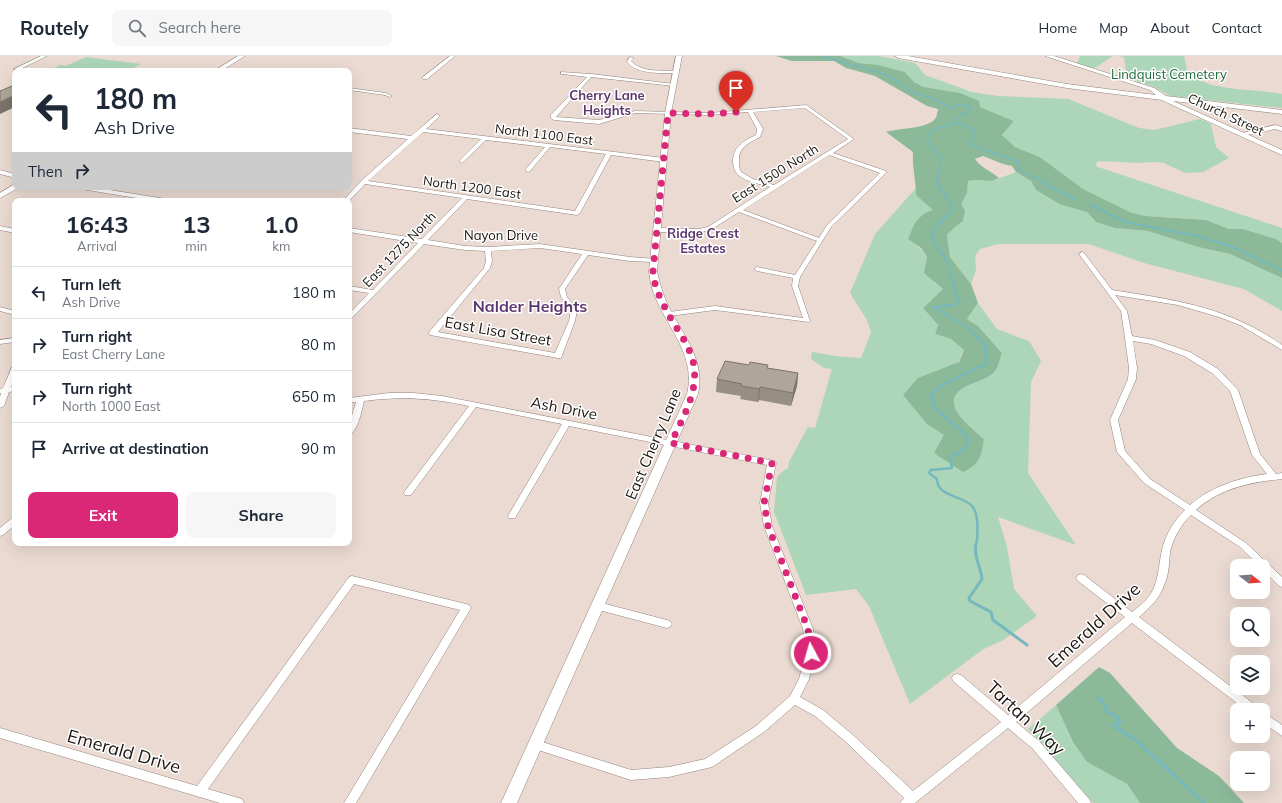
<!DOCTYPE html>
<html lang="en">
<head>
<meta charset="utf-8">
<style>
  body { margin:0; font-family:Mulish,sans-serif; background:#f6f6f7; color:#1f2937; height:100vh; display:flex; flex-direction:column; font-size:15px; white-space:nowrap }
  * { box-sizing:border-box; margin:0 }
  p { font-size:13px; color:#747a83 }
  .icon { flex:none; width:22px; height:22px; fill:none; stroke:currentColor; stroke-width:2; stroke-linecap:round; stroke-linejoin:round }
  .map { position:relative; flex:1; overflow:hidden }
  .side { position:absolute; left:12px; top:142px; width:340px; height:348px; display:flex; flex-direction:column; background:#fff; border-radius:8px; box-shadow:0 4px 16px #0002 }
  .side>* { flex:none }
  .guide { position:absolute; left:12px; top:12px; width:340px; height:122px; border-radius:8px; box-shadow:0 4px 16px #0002; background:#fff; color:#1f2937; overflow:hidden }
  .needle { width:26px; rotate:107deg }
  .fabs { position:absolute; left:1230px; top:503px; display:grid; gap:8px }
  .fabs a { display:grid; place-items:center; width:40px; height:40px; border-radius:8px; background:#fff; box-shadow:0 4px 16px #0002; font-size:20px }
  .pin { position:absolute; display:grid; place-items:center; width:34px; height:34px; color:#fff; margin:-41px -17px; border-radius:50% 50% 50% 0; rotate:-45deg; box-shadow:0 0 4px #0007 }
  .pin .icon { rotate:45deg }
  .me { position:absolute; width:44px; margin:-22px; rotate:354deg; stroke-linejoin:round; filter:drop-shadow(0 0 3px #0008) }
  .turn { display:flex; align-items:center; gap:14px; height:84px; padding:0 16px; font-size:18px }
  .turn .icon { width:52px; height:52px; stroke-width:2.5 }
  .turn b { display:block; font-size:28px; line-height:34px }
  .then { display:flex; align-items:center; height:38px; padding:0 16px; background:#0003; gap:8px; font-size:15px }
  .eta { display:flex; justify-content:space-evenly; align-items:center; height:68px; text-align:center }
  .eta b { font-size:24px; font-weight:700; line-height:28px }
  .action { display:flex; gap:8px; margin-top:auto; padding:8px 16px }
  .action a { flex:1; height:46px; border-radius:8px; background:#db2777; color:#fff; font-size:16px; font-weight:700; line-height:46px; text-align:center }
  .action a+a { background:#f6f6f7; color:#1f2937 }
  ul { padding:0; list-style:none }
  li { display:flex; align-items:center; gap:12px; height:52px; padding:0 16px; border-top:1px solid #e0e1e3 }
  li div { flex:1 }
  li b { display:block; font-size:15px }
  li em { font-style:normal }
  header { display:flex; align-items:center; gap:24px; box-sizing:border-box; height:56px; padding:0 20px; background:#fff; border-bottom:1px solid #e0e1e3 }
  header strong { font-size:19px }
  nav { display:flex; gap:22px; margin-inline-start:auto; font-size:14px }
  .search { width:280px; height:36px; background:#f6f6f7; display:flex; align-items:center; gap:10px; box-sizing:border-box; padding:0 14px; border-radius:8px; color:#747a83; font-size:15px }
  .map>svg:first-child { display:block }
  .green { fill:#add5b8 }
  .forest { fill:#8cba99 }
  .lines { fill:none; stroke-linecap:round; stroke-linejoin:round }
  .stream-far3 { stroke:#75b8be; stroke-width:1.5 }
  .stream-far2 { stroke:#75b8be; stroke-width:2 }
  .stream-far1 { stroke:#75b8be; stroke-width:2.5 }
  .stream { stroke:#75b8be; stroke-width:3 }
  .street-casing { stroke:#92837c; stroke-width:1 }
  .secondary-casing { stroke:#92837c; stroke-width:1 }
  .street { fill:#fff; fill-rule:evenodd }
  .secondary { fill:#fff; fill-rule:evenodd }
  .wall { fill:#978e84 }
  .shaded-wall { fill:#7b746b }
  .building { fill:#b0a599; stroke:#7b746b }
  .route { stroke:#db2777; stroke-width:7; stroke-dasharray:0 12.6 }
  .labels { text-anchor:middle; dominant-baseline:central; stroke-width:3; stroke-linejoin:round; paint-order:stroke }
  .far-park-label { font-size:13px; fill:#20673c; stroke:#fff }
  .far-neighbourhood-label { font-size:13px; font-weight:bold; fill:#5c366e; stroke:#fff }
  .far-street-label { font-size:13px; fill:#1a1411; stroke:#fff }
  .street-label { font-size:15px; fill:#1a1411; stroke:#fff }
  .neighbourhood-label { font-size:16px; font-weight:bold; fill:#5c366e; stroke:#fff }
  .near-street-label { font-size:18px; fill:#1a1411; stroke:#fff }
</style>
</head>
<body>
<header>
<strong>Routely</strong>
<div class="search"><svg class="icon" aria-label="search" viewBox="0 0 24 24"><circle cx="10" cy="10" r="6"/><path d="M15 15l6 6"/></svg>Search here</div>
<nav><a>Home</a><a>Map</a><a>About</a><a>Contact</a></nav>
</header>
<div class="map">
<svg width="1282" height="747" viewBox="0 0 1282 747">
  <rect width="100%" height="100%" fill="#eadad2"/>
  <g class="green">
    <polygon points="840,0 879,0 915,7 925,19 972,36 998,40 1068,43 1139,72 1154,74 1200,63 1211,68 1216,91 1229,102 1203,116 1185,117 1164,107 1156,106 1138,107 1098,105 1095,110 1282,172 1282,187 1276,183 1243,173 1229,173 1206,164 1146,160 1132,157 1083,133 1040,101 1015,91 1002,79 1014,65 980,51 960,37 924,31 914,26 905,16 879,9 859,7"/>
    <polygon points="1080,0 1113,0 1093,13 1077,7"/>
    <path d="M1119 0H1184L1188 18C1214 36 1251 32 1282 38V52L1171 40 1152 30 1127 22 1124 1Z"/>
    <polygon points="86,1 141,8 127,15 49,15 60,9 66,10"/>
    <polygon points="1016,116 1031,125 1036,134 1050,143 1059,148 1087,156 1096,166 1115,172 1148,175 1198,191 1230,198 1282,222 1282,255 1244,233 1144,207 1089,188 998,188 980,193 975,200 976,214 971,228 950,201 947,179 956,170 961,149 967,137 968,125 977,123 995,124"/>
    <path d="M916 132V139L934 154C917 158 914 169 908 183 929 197 928 204 935 227L943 233 923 252 938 269 935 278 951 283 964 294 927 368 945 379 984 383C964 365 933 342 974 327 982 324 993 320 997 312 999 308 1000 302 1002 297L978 270 967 263 978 247 997 273 1029 285 1041 305 1031 326 1028 417 1076 489 998 461 1007 491 1014 533 1037 560 1003 584 982 594 910 648 869 550 856 533 806 539 774 456 777 421 784 414 788 413 789 406 808 371 815 372 832 313 824 312 811 303 812 296 835 300 861 302 871 276 867 264 850 237 875 178Z"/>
    <polygon points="1056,649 1073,686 1087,706 1127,728 1140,747 1093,747 1028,673"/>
  </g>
  <g class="forest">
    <path d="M776 0H840L859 7 879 9 905 16 914 26 924 31 960 37 979 45 980 51 1014 65 1002 79 1015 91 1040 101 1083 133 1132 157 1146 160 1206 164 1229 173H1243L1276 183 1282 187V222L1230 198 1198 191 1148 175 1115 172 1096 166 1087 156 1059 148 1036 134 1031 125 1016 116 1012 110 1003 108 983 100 975 103C980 111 991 115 999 122 990 128 978 122 968 125L967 137 961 149 965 154 963 165 956 170 947 179 950 201 971 228 978 247 967 263 978 270 1002 297C1000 302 999 308 997 312 993 320 982 324 974 327 933 342 964 365 984 383 981 401 980 408 963 416L934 397 944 379 927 368 903 339 918 322 959 306 964 294 951 283 935 278 938 269 923 252 943 233 924 217 927 201 921 192 908 183C914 168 917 159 933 154L916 139C916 124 912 111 913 96L886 76C900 72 922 73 933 65 937 62 937 58 938 53L927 50 875 20 846 12 834 5H792Z"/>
    <polygon points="1099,611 1110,617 1177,692 1219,720 1244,747 1140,747 1127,728 1087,706 1073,686 1056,649"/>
  </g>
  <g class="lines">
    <g class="stream-far3">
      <polyline points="821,0 884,18 896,24 912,37 932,42 952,52 960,48 970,51 968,56 961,59 957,63 957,67"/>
      <path d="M957 67 974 74 976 77 973 80 974 84 969 86 970 89 1019 106V114C1027 120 1036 120 1044 126"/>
      <path d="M937 126 941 103 929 87 927 81C934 69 945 72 957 67"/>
    </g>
    <g class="stream-far2">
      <path d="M937 125C939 137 951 142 953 154L932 174V183L949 208"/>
      <polyline points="1042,125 1048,130 1075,143"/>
      <polyline points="1091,149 1125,166 1197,180 1230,190 1282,214"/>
      <polyline points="949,212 956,239 960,244 954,249 934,251 971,274 982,286"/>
    </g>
    <path class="stream-far1" d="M976 489C978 481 979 457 972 450 962 439 937 441 937 423L929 417 931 414 952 412 950 401 963 394 969 387 967 380 935 352 931 339 939 331 987 307 985 290 981 285"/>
    <g class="stream">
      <path d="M976 488C973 500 981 511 982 523L969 542 970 545 991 556 993 564 1027 589"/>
      <polyline points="1099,642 1106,651 1106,655 1118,662 1120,667 1114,668 1114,670 1138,686 1204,747"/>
    </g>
    <defs>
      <g id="street">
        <polygon points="41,0 47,0 18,14 14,13"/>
        <polygon points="450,0 455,0 427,23 423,23 423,21"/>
        <path d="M630 1 634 2 631 5 632 6C643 17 663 14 677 15L679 16 677 17C663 17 635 19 627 5Z"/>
        <path d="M561 16 591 18 674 28 676 29 674 30 591 21 556 61 599 64 635 55 709 57 806 49 854 83 833 97 886 115V117L831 171 800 221 798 230 810 265 809 266 715 254 669 260 666 258 669 256 715 250 803 262 792 230 793 222 757 215 754 213 757 211 795 219 817 185 739 156 712 173 699 177 657 176 654 174 657 172 699 173 708 171 770 131C761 128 750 127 741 121 731 115 730 97 740 89 744 84 750 82 756 79L757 73 748 56 709 59 635 57 599 68 554 64 551 62V59L587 21 563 18H561ZM805 52 848 83 774 129 753 123 741 116C739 112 739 108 739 103 740 90 749 87 760 81L763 73 753 56ZM829 99 880 117 827 169 819 182 743 154Z"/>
        <polygon points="349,32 386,37 392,40 390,41 385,39 349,34"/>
        <path d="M437 58 440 60 439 61 426 73 664 102 667 104 664 106 611 99 580 157 577 159 467 143 428 184 465 190 488 191 540 188 630 201 656 203 657 204 654 206 630 205 588 199 565 233 567 241 577 254 575 265 561 302H558L430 279 429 277 430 275 484 212 486 205 485 195 465 194 424 188 351 263 349 264V258L369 237 349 234V230L373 234 418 187 349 176V172L422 183 462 142 365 128 349 145H343L361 125 408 83 349 76V72L411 80ZM423 76 481 83 459 105 462 107 486 84 545 91 525 114 528 116 530 115 550 91 606 98 575 155 368 125ZM540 192 582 198 559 233 561 241 571 254 569 265 555 297 438 276 490 212 492 205 491 195Z"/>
        <polygon points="1275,69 1282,71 1282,75 1275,73 1242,80 1239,78"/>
        <polygon points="0,114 15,118 15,122 0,118"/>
        <polygon points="78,131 91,131 166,143 169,145 155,145 81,133"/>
        <polygon points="0,170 15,173 15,177 0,174"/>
        <path d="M1082 196 1084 197 1112 234C1176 244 1228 251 1282 289V294L1240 269 1219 261 1178 249 1115 239 1127 255 1132 280 1155 284 1190 296 1218 313 1238 334 1260 398 1276 418 1282 417V423C1252 426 1220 432 1196 454L1246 487 1282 521V531L1279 530 1263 514V510H1259L1240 491 1191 459C1181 468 1173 483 1170 496 1169 507 1169 517 1165 527 1160 542 1151 551 1139 561L1258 651 1259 654H1246L1132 567 1016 666 1040 686 1089 743 1091 747H1078L1032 692 1008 672 915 747H900L904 742 845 685 815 660 795 649 764 676 712 711 669 721 631 724 532 692 530 689 532 686 536 684 631 714 669 711 705 703 756 670 790 640 799 623 806 597 803 573 764 470 760 447 767 409 569 370 515 462H509L508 460 562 368 476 351 411 439H405L404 437 405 435 469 350C431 342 402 340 364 345 362 354 358 375 349 379 349 367 353 357 356 346H349V342L389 337H414L442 340 775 405 776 407 768 447 772 470 813 573 816 597 809 623 800 641 823 654 853 679 913 735 1001 666 953 625 952 622 953 619 957 618 961 619 1008 659 1125 561 1078 525 1076 522 1078 519 1081 518 1084 519 1132 556C1137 552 1142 548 1146 544 1159 530 1158 511 1162 494 1165 480 1174 464 1185 454L1144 427 1117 396 1110 364 1128 323 1129 312 1124 275 1121 255 1079 198ZM1133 285 1151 288 1184 300 1212 317 1230 335 1252 399 1267 418C1241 421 1210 431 1190 449L1150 423 1125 395 1118 364 1136 323 1137 312Z"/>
        <polygon points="0,251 15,255 15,259 0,255"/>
        <polygon points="15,282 15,286 0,288 0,284"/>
        <polygon points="12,311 15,311 15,322 11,331 15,331 15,335 9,336 4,350 0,352 0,341 1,337 0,337 0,333 3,332"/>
        <polygon points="15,461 15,469 3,479 0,480 0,472 12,462"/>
        <polygon points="352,520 466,548 469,549 471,552 356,747 344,747 460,554 354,528 208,733 242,743 244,747 220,747 0,682 0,672 197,730 349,521"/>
        <polygon points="598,546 667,564 670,565 672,568 670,571 667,572 595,553 593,550 595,547"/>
        <polygon points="1263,656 1282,669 1282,680 1263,667"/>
      </g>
      <g id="secondary">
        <polygon points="238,0 245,0 221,15 214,15"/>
        <path d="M676 0H682L671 57 657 215C659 225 662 235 666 245 680 276 706 302 698 338L517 747H501L687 338C696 302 671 276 657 245 652 235 650 225 649 215L665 57Z"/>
        <polygon points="895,0 908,0 1067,28 1156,39 1150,34 1045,0 1054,0 1154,32 1166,40 1282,54 1282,58 1173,45 1282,94 1282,99 1168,47 1162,44 1067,32 898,2"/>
        <polygon points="13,129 20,131 0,142 0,137"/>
      </g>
    </defs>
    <use href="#street" class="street-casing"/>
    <use href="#secondary" class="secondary-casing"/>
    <use href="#street" class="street"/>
    <use href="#secondary" class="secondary"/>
  </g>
  <polygon class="wall" points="767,312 798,317 797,330 791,350 759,344 758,346 740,343 741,340 716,336 717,323"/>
  <g class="shaded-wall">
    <polygon points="15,39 15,51 0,58 0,46"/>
    <polygon points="798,317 797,330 791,350 793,337"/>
    <polygon points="760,331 759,344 758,346 759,333"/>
  </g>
  <g class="building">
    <polygon points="12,30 15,30 15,39 0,46 0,35"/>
    <polygon points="725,305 749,309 750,306 768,309 767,312 798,317 793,337 760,331 759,333 741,330 742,328 717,323"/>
  </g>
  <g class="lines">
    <path class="route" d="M736 56 709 58 668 57 653 215C654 232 662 246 670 261 678 275 689 289 693 305 700 334 683 361 671 387L772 407 764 447 768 470 808 573 811 597"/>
  </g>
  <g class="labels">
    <g class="far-park-label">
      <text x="1169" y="18">Lindquist Cemetery</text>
    </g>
    <g class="far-neighbourhood-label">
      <text x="607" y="39">Cherry Lane<tspan x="607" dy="15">Heights</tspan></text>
      <text x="703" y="177">Ridge Crest<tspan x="703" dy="15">Estates</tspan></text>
    </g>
    <g class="far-street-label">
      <text transform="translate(1226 58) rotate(25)">Church Street</text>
      <text transform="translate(544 78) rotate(7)">North 1100 East</text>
      <text transform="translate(775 117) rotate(-32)">East 1500 North</text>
      <text transform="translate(472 131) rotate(8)">North 1200 East</text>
      <text x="501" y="179">Nayon Drive</text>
      <text transform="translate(399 193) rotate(-46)">East 1275 North</text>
    </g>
    <g class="street-label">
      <text transform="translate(498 275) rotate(10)">East Lisa Street</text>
      <text transform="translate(564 352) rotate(11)">Ash Drive</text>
      <text transform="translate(653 388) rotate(-67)">East Cherry Lane</text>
    </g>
    <g class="neighbourhood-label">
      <text x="530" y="250">Nalder Heights</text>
    </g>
    <g class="near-street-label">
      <text transform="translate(1094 569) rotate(-42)">Emerald Drive</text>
      <text transform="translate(1026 662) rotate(43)">Tartan Way</text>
      <text transform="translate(124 695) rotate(16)">Emerald Drive</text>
    </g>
  </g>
</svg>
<div class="fabs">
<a><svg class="needle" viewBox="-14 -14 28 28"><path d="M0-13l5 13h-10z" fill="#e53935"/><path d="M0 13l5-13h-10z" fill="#747a83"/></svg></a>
<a><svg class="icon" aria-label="search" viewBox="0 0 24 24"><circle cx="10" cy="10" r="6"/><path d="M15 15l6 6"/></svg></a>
<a><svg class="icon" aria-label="layers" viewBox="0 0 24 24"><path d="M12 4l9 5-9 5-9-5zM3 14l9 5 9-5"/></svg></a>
<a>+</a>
<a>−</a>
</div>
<div class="pin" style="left:736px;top:56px;background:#d93025"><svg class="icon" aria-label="arrive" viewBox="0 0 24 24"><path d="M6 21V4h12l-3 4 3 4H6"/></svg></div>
<svg class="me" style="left:811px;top:597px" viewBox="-20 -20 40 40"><circle r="17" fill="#db2777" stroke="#fff" stroke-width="3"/><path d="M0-11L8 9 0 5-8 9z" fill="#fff"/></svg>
<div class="guide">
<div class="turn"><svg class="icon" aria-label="left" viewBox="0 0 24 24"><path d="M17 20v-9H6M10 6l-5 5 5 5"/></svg><div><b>180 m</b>Ash Drive</div></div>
<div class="then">Then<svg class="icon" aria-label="right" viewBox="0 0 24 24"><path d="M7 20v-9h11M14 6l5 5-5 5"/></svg></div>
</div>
<section class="side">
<div class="eta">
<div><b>16:43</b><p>Arrival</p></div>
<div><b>13</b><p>min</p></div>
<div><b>1.0</b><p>km</p></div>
</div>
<ul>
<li><svg class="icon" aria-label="left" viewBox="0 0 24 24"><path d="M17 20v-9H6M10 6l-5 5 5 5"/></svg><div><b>Turn left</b><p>Ash Drive</p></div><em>180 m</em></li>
<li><svg class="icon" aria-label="right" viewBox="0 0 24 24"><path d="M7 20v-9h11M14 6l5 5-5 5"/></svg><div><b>Turn right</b><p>East Cherry Lane</p></div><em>80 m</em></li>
<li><svg class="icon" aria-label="right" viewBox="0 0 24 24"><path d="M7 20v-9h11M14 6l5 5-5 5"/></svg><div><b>Turn right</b><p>North 1000 East</p></div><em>650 m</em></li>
<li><svg class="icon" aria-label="arrive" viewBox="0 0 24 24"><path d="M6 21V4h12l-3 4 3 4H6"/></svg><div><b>Arrive at destination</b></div><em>90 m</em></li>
</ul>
<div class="action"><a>Exit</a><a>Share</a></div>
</section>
</div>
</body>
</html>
